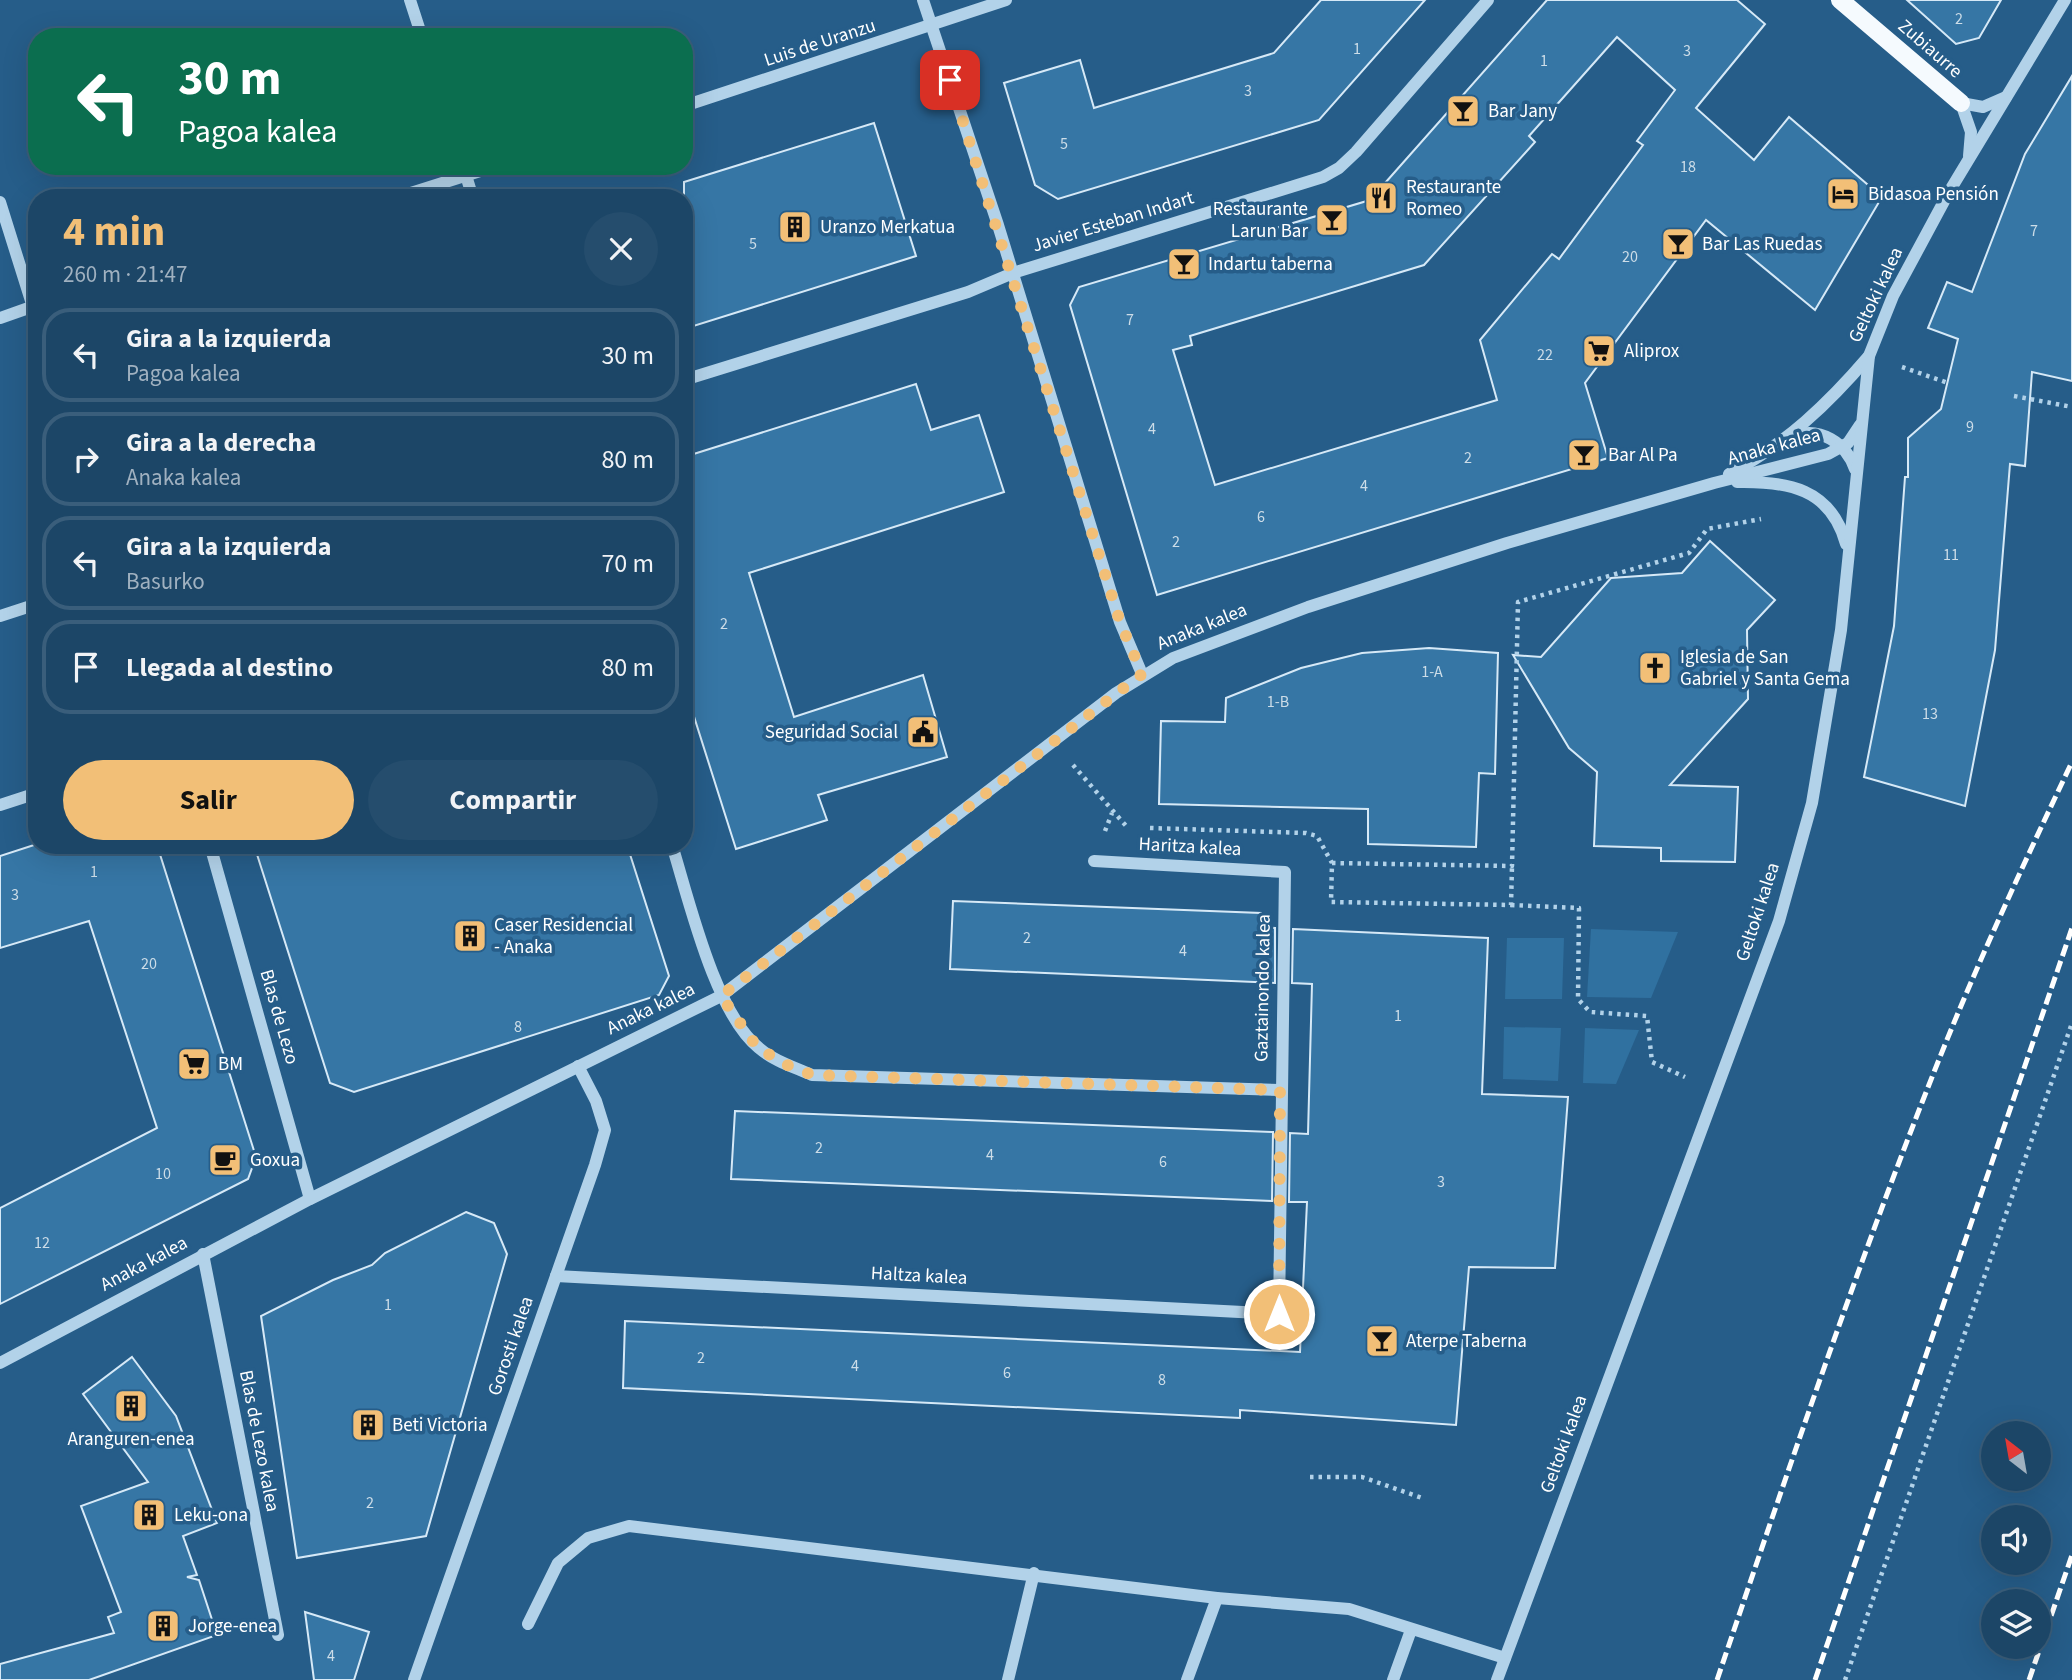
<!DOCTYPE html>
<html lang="es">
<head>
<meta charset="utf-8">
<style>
  body { margin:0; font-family:"Source Sans 3",sans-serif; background:#254d6d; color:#f1f3f6; height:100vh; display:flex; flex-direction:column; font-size:26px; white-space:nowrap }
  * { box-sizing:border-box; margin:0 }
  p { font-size:23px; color:#a0b1c0 }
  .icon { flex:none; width:38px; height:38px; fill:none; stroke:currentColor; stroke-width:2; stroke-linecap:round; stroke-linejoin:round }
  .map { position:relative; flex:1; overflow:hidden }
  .side { position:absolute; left:28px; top:189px; width:665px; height:665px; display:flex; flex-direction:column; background:#1c4667; border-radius:28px; box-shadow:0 7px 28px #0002,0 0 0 2px #3a5e7b }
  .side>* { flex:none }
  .guide { position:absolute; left:28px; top:28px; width:665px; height:147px; border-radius:28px; box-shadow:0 7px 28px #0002,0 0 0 2px #3a5e7b; background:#0b6e4f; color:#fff; overflow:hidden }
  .needle { width:46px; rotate:329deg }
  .buttons { position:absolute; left:1981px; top:1421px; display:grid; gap:14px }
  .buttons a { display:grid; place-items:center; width:70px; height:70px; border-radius:50%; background:#1c4667; box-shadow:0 7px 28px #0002,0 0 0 2px #3a5e7b; font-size:35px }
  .pin { position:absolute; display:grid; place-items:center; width:60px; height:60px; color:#fff; margin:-30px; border-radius:14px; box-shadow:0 4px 10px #0006 }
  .me { position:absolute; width:77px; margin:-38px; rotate:0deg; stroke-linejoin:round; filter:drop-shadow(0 0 5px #0008) }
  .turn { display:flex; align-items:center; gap:24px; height:147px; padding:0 35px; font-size:32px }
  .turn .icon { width:91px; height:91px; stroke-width:2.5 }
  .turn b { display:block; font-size:49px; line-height:60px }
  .round { display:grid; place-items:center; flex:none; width:74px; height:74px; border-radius:37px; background:#254d6d }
  .summary { display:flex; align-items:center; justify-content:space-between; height:119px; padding:0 35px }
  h1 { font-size:42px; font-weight:700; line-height:52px; color:#f2bf77 }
  .button { display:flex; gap:14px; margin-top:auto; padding:14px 35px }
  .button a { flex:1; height:80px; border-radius:42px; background:#f2bf77; color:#111; font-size:28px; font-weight:700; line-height:80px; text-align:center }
  .button a+a { background:#254d6d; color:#f1f3f6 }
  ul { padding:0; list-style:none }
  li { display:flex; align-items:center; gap:21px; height:94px; margin:0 14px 10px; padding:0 21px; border:4px solid #3a5e7b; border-radius:28px }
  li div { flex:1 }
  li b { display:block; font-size:26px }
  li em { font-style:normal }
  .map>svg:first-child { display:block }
  .green { fill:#3071a0 }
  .building { fill:#3676a5; stroke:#d6e9f7; stroke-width:2; fill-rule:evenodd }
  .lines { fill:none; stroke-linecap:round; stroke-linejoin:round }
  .path { stroke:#b2d2e9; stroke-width:4.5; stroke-dasharray:3.5 5; stroke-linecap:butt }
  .minor { stroke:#b2d2e9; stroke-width:12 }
  .major { stroke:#f5fafe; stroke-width:18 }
  .rail { stroke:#fff; stroke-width:5; stroke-dasharray:12 5; stroke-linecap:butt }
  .route { stroke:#f2bf77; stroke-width:12; stroke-dasharray:0 21.6 }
  .labels { text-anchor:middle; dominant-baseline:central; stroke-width:7; stroke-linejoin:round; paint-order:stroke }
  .number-label { font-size:16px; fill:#cddde8 }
  .street-label { font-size:19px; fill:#fff; stroke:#265d89 }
  .poi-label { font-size:19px; fill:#fff; stroke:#265d89; text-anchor:start }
</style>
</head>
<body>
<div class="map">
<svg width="2072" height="1680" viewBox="0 0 2072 1680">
  <rect width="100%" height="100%" fill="#265d89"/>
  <g class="green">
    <polygon points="1591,929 1678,932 1651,998 1587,997"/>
    <polygon points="1507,938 1564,938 1562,999 1505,999"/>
    <polygon points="1504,1027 1561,1028 1558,1081 1503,1079"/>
    <polygon points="1585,1028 1639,1030 1616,1084 1583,1083"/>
  </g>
  <g class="building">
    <polygon points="1321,0 1425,0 1319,120 1058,199 1035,185 1004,83 1080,60 1094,108 1274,53"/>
    <path d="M1547 0H1737L1765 24 1696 108 1754 160 1789 117 1882 197 1815 310 1706 220 1585 383 1608 458 1157 595 1070 305 1079 287 1370 200ZM1617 37 1675 90 1637 141 1643 145 1559 259 1552 254 1480 340 1497 400 1215 485 1173 350 1192 345 1190 336 1424 265 1535 142 1529 136Z"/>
    <polygon points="1907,0 2001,0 1979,38 1956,44"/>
    <polygon points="2072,76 2072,381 2032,372 2025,466 2010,464 1995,650 1965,806 1864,777 1894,626 1905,477 1908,477 1908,438 1941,409 1958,339 1928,328 1947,282 1972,292 2025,154"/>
    <polygon points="874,123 916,256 684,329 684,182"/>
    <polygon points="916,384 931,430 979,415 1004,492 749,573 794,717 923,675 947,757 818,795 827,820 736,849 684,685 684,457"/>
    <polygon points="1710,541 1775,600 1747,630 1748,699 1670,785 1738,787 1735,862 1661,861 1661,848 1594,846 1597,772 1569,748 1513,655 1541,657 1611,578 1682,573"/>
    <polygon points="1429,648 1498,653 1495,774 1479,773 1476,847 1368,844 1368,809 1159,804 1161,721 1225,722 1226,698 1301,668 1362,653"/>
    <polygon points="34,845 157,845 256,1157 248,1179 0,1304 0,1208 157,1128 89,921 0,948 0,856"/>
    <polygon points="254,845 627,845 669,976 659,995 354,1092 330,1083"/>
    <polygon points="953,901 1261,913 1261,927 1275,928 1275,983 950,969"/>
    <polygon points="1293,929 1488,938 1482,1094 1568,1097 1555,1268 1469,1267 1456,1425 1240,1410 1240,1418 623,1388 625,1321 1300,1352 1307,1202 1289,1202 1290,1133 1308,1134 1312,984 1292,983"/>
    <polygon points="735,1111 1273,1132 1272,1201 731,1179"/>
    <polygon points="466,1212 494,1223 507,1254 426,1536 297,1558 261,1316 333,1280 372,1265 385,1253"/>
    <polygon points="132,1357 176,1416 217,1523 183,1536 197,1575 187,1577 199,1580 217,1635 89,1680 0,1680 0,1664 114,1633 108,1617 121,1612 81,1506 148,1482 83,1394"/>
    <polygon points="305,1612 369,1632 354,1680 314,1680"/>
  </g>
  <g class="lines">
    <g class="path">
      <polyline points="1902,367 1948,383"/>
      <polyline points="2014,396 2072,407"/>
      <polyline points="1073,765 1127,827"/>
      <polyline points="1150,828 1306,833 1317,836 1332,863 1331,902 1511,905 1512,866"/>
      <polyline points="1105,831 1112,813"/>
      <polyline points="1332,863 1512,866 1518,602 1689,553 1707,529 1761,519"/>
      <polyline points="1511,905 1579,908 1578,999 1590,1012 1647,1016 1652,1062 1685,1077"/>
      <polyline points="1310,1477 1362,1477 1425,1499"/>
      <polyline points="1845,1680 2072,1023"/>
    </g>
    <g class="minor">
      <polyline points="410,0 422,37"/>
      <polyline points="923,0 998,225 1120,622 1142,674"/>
      <polyline points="1961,103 1971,132 1969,156"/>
      <polyline points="1961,103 1983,107 2006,97"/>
      <polyline points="684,106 1006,0"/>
      <polyline points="463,166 473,198"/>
      <polyline points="395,198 496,166"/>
      <polyline points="0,202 37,320"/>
      <polyline points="0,318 37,305"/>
      <polyline points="684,380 968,292 1013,273 1323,177 1339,168 1356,152 1488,0"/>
      <path d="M1793 436C1820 426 1846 443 1855 469"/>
      <path d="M1729 474C1786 444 1828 404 1869 356"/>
      <path d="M1737 482C1787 481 1831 488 1846 544"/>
      <polyline points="0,616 37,604"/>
      <polyline points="0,805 37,793"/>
      <polyline points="210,845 310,1199"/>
      <path d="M672 845C689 900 715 1013 759 1048 774 1061 794 1067 812 1075L1280 1090"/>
      <polyline points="203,1254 278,1635"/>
      <polyline points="556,1276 1279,1314 1285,872 1094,861"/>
      <polyline points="0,1363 310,1199 721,996 1116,693 1173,658 1308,607 1507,543 1714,483 1828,454 1848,443 1860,425"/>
      <polyline points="528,1624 558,1563 588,1538 629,1526 1217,1598 1349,1609 1505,1658"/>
      <polyline points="414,1680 595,1165 605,1130 596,1101 578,1066"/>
      <polyline points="1008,1680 1034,1573"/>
      <polyline points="1187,1680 1217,1598"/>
      <polyline points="1393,1680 1411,1630"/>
      <polyline points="1497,1680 1779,921 1812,803 1841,630 1869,356 1893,296 1949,192 2065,0"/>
    </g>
    <polyline class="major" points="1840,0 1961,103"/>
    <g class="rail">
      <path d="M1717 1680C1788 1471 1858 1262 1940 1057 1980 957 2026 859 2072 762"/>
      <polyline points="1815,1680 2072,928"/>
      <polyline points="2029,1680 2072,1555"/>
    </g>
  </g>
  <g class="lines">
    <polyline class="route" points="950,80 1120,622 1142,674 721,996 757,1047 785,1064 812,1075 1280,1090 1279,1314"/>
  </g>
  <defs>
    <symbol id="bar-square" viewBox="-11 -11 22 22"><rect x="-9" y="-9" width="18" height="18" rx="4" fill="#f2bf77" stroke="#265d89"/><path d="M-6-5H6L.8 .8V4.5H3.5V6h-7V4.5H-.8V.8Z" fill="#111"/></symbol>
    <symbol id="hotel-square" viewBox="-11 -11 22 22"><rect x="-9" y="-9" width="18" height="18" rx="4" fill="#f2bf77" stroke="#265d89"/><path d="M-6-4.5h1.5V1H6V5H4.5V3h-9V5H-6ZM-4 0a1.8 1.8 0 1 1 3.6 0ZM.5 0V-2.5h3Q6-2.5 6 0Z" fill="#111"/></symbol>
    <symbol id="restaurant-square" viewBox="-11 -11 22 22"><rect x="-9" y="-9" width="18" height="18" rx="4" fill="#f2bf77" stroke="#265d89"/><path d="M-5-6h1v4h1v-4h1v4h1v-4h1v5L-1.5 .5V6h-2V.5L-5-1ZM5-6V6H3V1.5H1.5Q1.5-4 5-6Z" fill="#111"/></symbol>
    <symbol id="building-square" viewBox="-11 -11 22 22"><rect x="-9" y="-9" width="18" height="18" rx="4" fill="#f2bf77" stroke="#265d89"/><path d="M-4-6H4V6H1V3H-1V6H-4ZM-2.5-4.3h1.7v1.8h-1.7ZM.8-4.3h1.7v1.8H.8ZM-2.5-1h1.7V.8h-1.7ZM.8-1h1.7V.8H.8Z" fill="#111"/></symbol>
    <symbol id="supermarket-square" viewBox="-11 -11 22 22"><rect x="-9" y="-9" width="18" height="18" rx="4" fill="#f2bf77" stroke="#265d89"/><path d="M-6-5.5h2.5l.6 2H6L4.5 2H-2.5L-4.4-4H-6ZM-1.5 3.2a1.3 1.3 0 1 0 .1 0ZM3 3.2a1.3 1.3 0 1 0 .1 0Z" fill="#111"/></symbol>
    <symbol id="church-square" viewBox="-11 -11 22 22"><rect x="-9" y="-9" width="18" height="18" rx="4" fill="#f2bf77" stroke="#265d89"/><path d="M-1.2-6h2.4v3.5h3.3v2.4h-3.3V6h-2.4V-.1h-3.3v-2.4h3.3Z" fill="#111"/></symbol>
    <symbol id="civic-square" viewBox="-11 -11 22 22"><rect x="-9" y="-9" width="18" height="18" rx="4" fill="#f2bf77" stroke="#265d89"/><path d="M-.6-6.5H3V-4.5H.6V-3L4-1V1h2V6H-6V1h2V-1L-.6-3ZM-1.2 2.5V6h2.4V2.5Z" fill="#111"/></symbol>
    <symbol id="cafe-square" viewBox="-11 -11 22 22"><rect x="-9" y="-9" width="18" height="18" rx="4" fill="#f2bf77" stroke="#265d89"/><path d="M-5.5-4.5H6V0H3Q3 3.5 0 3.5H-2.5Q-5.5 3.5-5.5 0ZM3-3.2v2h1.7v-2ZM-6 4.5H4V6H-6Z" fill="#111"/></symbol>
  </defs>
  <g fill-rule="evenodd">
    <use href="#bar-square" x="1444" y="92" width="38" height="38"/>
    <use href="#hotel-square" x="1824" y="175" width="38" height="38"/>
    <use href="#restaurant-square" x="1362" y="179" width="38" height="38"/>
    <use href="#bar-square" x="1313" y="201" width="38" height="38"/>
    <use href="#building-square" x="776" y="208" width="38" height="38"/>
    <use href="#bar-square" x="1659" y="225" width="38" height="38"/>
    <use href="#bar-square" x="1165" y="245" width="38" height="38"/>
    <use href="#supermarket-square" x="1580" y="332" width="38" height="38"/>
    <use href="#bar-square" x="1565" y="436" width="38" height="38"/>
    <use href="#church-square" x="1636" y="649" width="38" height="38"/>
    <use href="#civic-square" x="904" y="713" width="38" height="38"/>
    <use href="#building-square" x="451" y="917" width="38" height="38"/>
    <use href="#supermarket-square" x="175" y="1045" width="38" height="38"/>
    <use href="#cafe-square" x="206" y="1141" width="38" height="38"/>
    <use href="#bar-square" x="1363" y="1322" width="38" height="38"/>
    <use href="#building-square" x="112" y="1387" width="38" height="38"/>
    <use href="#building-square" x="349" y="1406" width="38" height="38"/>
    <use href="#building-square" x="130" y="1496" width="38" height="38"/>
    <use href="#building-square" x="144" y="1607" width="38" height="38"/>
  </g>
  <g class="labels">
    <g class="number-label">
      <text x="1959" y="19">2</text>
      <text x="1357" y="49">1</text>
      <text x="1687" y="51">3</text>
      <text x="1544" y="61">1</text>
      <text x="1248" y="91">3</text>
      <text x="1064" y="144">5</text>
      <text x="1688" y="167">18</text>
      <text x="2034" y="231">7</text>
      <text x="753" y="244">5</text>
      <text x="1630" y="257">20</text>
      <text x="1130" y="320">7</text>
      <text x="1545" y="355">22</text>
      <text x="1970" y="427">9</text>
      <text x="1152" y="429">4</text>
      <text x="1468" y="458">2</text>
      <text x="1364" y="486">4</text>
      <text x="1261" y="517">6</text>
      <text x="1176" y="542">2</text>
      <text x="1951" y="555">11</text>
      <text x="724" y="624">2</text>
      <text x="1432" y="672">1-A</text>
      <text x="1278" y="702">1-B</text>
      <text x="1930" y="714">13</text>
      <text x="94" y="872">1</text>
      <text x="15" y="895">3</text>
      <text x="1027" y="938">2</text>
      <text x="1183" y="951">4</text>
      <text x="149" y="964">20</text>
      <text x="1398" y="1016">1</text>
      <text x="518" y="1027">8</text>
      <text x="819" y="1148">2</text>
      <text x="990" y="1155">4</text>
      <text x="1163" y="1162">6</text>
      <text x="163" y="1174">10</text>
      <text x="1441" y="1182">3</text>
      <text x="42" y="1243">12</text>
      <text x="388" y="1305">1</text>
      <text x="701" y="1358">2</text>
      <text x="855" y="1366">4</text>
      <text x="1007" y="1373">6</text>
      <text x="1162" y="1380">8</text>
      <text x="370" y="1503">2</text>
      <text x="331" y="1656">4</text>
    </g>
    <g class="street-label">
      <text transform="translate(820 43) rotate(-18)">Luis de Uranzu</text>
      <text transform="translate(1930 49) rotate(41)">Zubiaurre</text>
      <text transform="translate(1113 222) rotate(-17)">Javier Esteban Indart</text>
      <text transform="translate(1876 295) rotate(-65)">Geltoki kalea</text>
      <text transform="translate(1774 447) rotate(-15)">Anaka kalea</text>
      <text transform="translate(1202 627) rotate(-22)">Anaka kalea</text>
      <text transform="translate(1190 847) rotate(3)">Haritza kalea</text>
      <text transform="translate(1758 912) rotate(-72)">Geltoki kalea</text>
      <text transform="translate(1263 988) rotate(-89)">Gaztainondo kalea</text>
      <text transform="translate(651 1009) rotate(-26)">Anaka kalea</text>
      <text transform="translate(279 1017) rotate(74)">Blas de Lezo</text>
      <text transform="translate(144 1264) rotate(-28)">Anaka kalea</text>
      <text transform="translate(919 1276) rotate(3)">Haltza kalea</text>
      <text transform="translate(511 1346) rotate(-71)">Gorosti kalea</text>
      <text transform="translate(259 1441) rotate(79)">Blas de Lezo kalea</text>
      <text transform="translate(1564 1444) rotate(-70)">Geltoki kalea</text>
    </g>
    <g class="poi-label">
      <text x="1488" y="111">Bar Jany</text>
      <text x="1406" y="187">Restaurante<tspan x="1406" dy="22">Romeo</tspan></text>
      <text x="1868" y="194">Bidasoa Pensión</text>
      <text x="1308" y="209" text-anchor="end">Restaurante<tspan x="1308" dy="22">Larun Bar</tspan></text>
      <text x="820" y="227">Uranzo Merkatua</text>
      <text x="1702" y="244">Bar Las Ruedas</text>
      <text x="1208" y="264">Indartu taberna</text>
      <text x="1624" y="351">Aliprox</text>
      <text x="1608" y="455">Bar Al Pa</text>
      <text x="1680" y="657">Iglesia de San<tspan x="1680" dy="22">Gabriel y Santa Gema</tspan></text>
      <text x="898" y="732" text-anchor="end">Seguridad Social</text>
      <text x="494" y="925">Caser Residencial<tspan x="494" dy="22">- Anaka</tspan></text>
      <text x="218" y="1064">BM</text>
      <text x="250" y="1160">Goxua</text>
      <text x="1406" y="1341">Aterpe Taberna</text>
      <text x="392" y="1425">Beti Victoria</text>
      <text x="131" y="1439" text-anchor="middle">Aranguren-enea</text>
      <text x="174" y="1515">Leku-ona</text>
      <text x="188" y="1626">Jorge-enea</text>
    </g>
  </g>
</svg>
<div class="buttons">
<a><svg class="needle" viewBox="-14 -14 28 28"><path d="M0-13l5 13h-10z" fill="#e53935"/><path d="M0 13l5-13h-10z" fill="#a0b1c0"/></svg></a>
<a><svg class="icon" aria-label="sound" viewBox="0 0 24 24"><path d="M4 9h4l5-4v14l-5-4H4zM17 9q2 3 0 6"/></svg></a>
<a><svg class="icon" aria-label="layers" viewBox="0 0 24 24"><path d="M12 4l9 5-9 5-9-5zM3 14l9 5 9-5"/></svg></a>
</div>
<div class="pin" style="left:950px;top:80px;background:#d93025"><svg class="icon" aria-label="arrive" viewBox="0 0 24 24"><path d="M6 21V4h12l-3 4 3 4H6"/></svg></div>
<svg class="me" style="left:1279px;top:1314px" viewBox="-20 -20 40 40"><circle r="17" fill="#f2bf77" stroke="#fff" stroke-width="3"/><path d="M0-11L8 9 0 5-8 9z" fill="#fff"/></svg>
<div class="guide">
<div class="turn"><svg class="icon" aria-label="left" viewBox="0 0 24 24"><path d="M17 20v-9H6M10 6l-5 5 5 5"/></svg><div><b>30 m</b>Pagoa kalea</div></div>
</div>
<section class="side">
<div class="summary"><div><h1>4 min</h1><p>260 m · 21:47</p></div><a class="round"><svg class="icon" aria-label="close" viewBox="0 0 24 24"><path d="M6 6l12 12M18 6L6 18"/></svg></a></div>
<ul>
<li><svg class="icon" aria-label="left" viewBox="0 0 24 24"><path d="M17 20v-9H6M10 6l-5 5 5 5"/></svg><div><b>Gira a la izquierda</b><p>Pagoa kalea</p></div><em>30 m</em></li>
<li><svg class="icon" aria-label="right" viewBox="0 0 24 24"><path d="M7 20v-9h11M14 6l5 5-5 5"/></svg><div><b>Gira a la derecha</b><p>Anaka kalea</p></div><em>80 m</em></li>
<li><svg class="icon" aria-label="left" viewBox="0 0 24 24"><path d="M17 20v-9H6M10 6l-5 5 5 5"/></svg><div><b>Gira a la izquierda</b><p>Basurko</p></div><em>70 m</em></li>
<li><svg class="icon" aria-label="arrive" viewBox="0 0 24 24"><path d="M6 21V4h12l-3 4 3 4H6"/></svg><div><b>Llegada al destino</b></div><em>80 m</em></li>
</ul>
<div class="button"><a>Salir</a><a>Compartir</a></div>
</section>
</div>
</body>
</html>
